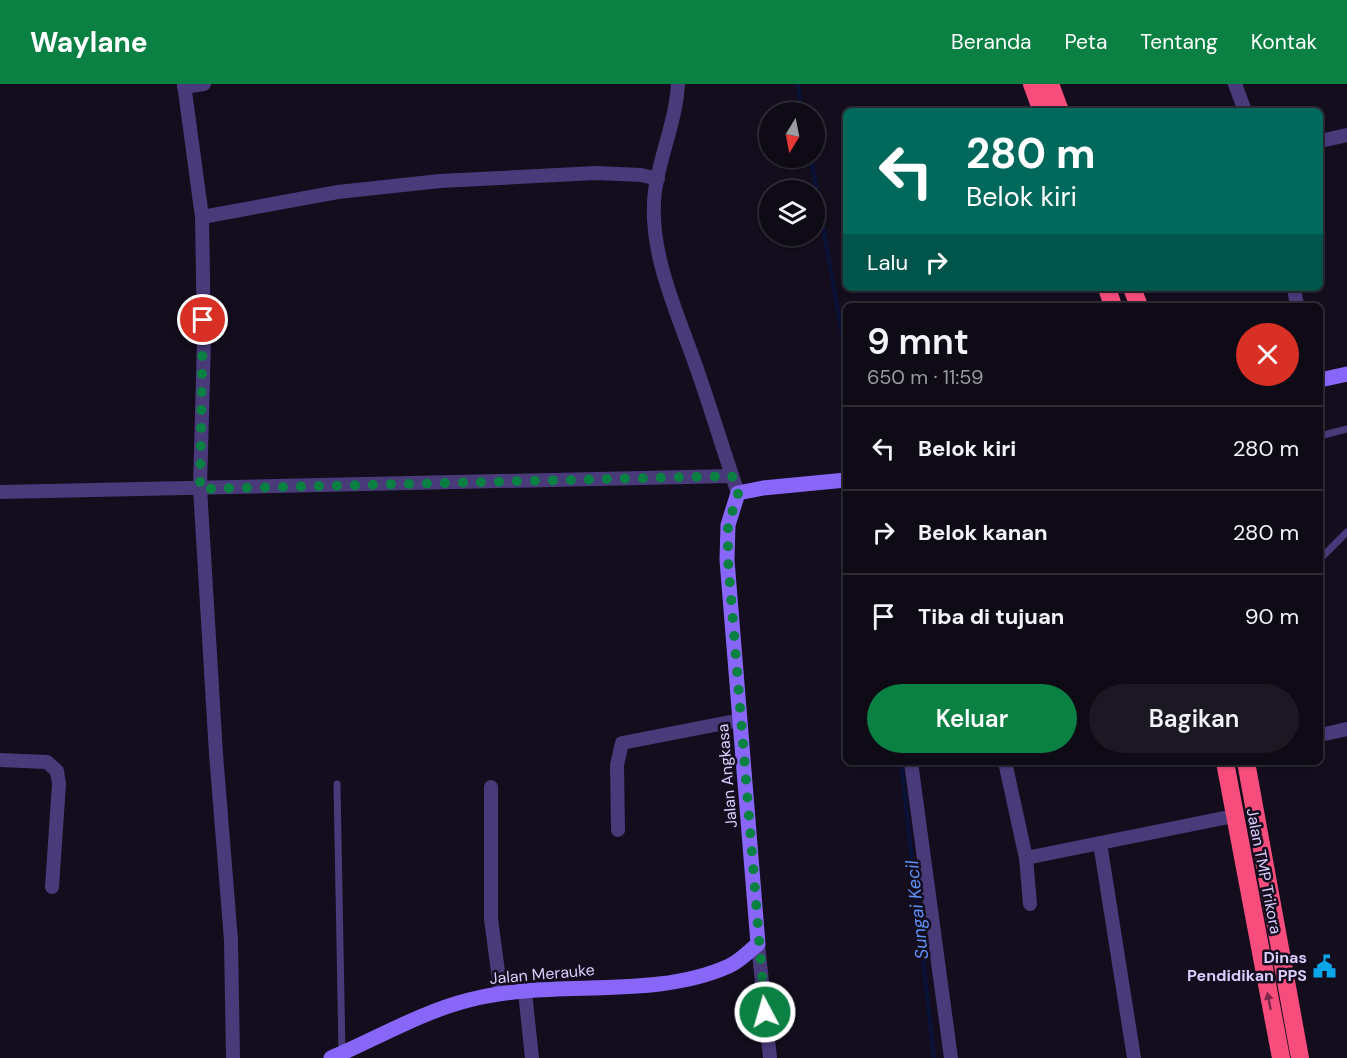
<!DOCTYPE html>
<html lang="id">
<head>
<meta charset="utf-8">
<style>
  body { margin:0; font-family:"DM Sans",sans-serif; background:#1c1823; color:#f1f3f6; height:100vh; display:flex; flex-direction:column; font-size:22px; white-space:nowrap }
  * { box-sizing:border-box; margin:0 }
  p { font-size:20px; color:#9b9aa1 }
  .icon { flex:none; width:33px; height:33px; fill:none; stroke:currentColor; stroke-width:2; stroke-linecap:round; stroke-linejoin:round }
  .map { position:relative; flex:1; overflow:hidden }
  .panel { position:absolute; left:843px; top:219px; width:480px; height:462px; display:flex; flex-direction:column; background:#0e0a16; border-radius:9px; box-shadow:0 2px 4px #0004,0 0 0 2px #2e2b35 }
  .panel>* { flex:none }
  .hud { position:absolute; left:843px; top:24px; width:480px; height:183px; border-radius:9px; box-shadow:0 2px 4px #0004,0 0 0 2px #2e2b35; background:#00695c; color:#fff; overflow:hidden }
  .needle { width:39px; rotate:190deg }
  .fabs { position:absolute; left:759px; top:18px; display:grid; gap:12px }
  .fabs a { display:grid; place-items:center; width:66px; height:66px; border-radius:50%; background:#0e0a16; box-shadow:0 2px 4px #0004,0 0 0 2px #2e2b35; font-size:30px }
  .pin { position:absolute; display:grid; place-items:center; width:51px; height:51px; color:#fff; margin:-26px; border:3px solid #fff; border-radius:50%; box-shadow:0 2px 6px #0007 }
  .me { position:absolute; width:66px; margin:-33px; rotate:354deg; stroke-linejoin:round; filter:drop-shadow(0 0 4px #0008) }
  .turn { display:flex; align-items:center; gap:21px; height:126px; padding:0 24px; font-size:27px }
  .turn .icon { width:78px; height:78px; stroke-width:2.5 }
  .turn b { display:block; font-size:42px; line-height:51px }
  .then { display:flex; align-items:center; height:57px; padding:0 24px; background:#0003; gap:12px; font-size:22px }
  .round { display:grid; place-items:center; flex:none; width:63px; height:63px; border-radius:32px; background:#1c1823 }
  .headline { display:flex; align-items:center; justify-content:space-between; height:102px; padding:0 24px }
  h1 { font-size:36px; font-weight:600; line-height:45px }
  .button { display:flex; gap:12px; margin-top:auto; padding:12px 24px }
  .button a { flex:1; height:69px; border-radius:36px; background:#0b8043; color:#fff; font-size:24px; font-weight:600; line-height:69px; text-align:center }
  .button a+a { background:#1c1823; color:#f1f3f6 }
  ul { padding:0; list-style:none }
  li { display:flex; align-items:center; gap:18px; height:84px; padding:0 24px; border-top:2px solid #2e2b35 }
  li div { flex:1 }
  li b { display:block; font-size:22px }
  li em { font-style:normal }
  header { display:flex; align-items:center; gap:36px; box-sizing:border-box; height:84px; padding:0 30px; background:#0b8043; color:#fff }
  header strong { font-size:28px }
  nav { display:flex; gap:33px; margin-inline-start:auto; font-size:21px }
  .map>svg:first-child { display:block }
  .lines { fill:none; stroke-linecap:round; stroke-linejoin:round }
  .stream { stroke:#0b1238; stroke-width:4 }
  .lane { stroke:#493a7a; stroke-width:7 }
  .street { stroke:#493a7a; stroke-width:14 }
  .secondary { stroke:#8867f8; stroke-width:15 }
  .highway { stroke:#f74d7c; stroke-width:18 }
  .oneway { fill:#7a2a48 }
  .route { stroke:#0b8043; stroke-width:10; stroke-dasharray:0 18 }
  .labels { text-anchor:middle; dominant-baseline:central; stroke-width:5; stroke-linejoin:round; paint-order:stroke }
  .street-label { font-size:16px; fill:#dbccfd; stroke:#130d1e }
  .poi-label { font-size:16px; font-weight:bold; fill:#dbccfd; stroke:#130d1e; text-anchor:end }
  .water-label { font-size:18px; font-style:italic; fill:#5f92f8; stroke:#130d1e }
</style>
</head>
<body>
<header>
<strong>Waylane</strong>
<nav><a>Beranda</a><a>Peta</a><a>Tentang</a><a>Kontak</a></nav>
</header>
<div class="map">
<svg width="1347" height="974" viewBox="0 0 1347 974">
  <rect width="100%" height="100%" fill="#130d1e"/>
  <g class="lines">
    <g class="stream">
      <polyline points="798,0 802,28"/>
      <polyline points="811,74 846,273"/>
      <polyline points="901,678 934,974"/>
    </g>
    <g class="lane">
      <polyline points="1320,352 1347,345"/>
      <polyline points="1320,475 1347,448"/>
      <polyline points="337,700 342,969"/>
    </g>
    <g class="street">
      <polyline points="184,0 202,133 204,256 200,404 216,670 231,856 233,974"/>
      <path d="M678 0C676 37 660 71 655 107 647 168 679 232 698 288 712 328 724 369 738 409"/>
      <polyline points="1235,0 1245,27"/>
      <polyline points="184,3 204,0"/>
      <polyline points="1320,57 1347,51"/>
      <polyline points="202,133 338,108 440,97 596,89 641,91 658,95"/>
      <polyline points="1294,204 1297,222"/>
      <polyline points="0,408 732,392"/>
      <polyline points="1320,651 1347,645"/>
      <polyline points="0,676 47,678 57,687 59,700 52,803"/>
      <polyline points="911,678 951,974"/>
      <polyline points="1005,678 1026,774 1030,820"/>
      <polyline points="491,703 491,835 501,910"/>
      <polyline points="618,746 617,681 622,659 740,636"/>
      <polyline points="1026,774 1100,759"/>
      <polyline points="758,860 770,974"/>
      <polyline points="525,908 532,974"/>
      <polyline points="1134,974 1100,759 1234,732"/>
    </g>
    <g class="secondary">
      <polyline points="1320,296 1347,290"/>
      <path d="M331 974C376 955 421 928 469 916 551 894 652 917 729 882 740 877 749 867 758 860L727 476 728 441 738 409 763 404 846 396"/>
    </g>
    <g class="highway">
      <polyline points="1032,0 1042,27"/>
      <polyline points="1050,0 1060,27"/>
      <polyline points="1107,204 1113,222"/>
      <polyline points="1132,204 1139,222"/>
      <polyline points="1225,678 1281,974"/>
      <polyline points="1246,678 1300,974"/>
    </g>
  </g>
  <defs><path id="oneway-solid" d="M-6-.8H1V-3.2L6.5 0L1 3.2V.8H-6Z" transform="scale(1.5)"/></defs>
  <use class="oneway" href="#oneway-solid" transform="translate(1269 917) rotate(-101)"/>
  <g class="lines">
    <polyline class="route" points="203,236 200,405 732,392 738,410 728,441 728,476 765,928"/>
  </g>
  <defs>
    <symbol id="civic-bare" viewBox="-9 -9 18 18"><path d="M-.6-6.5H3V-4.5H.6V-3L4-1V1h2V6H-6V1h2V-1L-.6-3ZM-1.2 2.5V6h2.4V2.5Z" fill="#0ba6ea" stroke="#130d1e" stroke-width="2.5" paint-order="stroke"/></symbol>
  </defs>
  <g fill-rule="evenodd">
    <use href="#civic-bare" x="1308" y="866" width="33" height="33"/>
  </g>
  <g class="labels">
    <g class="street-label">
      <text transform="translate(727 692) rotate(-95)">Jalan Angkasa</text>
      <text transform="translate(1264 787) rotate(79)">Jalan TMP Trikora</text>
      <text transform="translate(542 890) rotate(-5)">Jalan Merauke</text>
    </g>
    <g class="poi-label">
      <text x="1307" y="873">Dinas<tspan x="1307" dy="18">Pendidikan PPS</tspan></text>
    </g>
    <g class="water-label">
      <text transform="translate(917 826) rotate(-96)">Sungai Kecil</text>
    </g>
  </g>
</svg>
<div class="fabs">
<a><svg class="needle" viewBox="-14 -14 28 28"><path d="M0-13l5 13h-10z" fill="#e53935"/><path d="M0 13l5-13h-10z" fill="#9b9aa1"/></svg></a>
<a><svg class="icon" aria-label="layers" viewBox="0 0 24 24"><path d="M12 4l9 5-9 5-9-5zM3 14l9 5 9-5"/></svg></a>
</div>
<div class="pin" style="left:203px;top:236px;background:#d93025"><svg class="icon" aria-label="arrive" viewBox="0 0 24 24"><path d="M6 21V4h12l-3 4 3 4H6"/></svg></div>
<svg class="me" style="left:765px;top:928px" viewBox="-20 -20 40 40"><circle r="17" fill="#0b8043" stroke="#fff" stroke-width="3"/><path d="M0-11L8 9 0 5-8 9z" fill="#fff"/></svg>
<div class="hud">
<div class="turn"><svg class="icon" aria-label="left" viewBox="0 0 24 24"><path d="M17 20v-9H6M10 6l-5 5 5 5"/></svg><div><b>280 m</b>Belok kiri</div></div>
<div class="then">Lalu<svg class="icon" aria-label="right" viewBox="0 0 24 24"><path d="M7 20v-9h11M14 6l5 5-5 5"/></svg></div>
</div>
<section class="panel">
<div class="headline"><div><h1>9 mnt</h1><p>650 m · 11:59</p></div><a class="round" style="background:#d93025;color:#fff"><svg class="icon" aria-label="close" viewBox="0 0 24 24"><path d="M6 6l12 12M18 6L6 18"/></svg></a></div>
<ul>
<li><svg class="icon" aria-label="left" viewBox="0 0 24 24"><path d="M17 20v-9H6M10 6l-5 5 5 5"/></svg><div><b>Belok kiri</b></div><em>280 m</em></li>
<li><svg class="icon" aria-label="right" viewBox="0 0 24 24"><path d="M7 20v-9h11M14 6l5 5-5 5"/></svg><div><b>Belok kanan</b></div><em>280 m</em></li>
<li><svg class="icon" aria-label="arrive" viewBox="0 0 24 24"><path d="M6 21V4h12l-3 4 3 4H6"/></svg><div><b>Tiba di tujuan</b></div><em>90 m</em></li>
</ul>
<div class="button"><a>Keluar</a><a>Bagikan</a></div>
</section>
</div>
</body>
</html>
